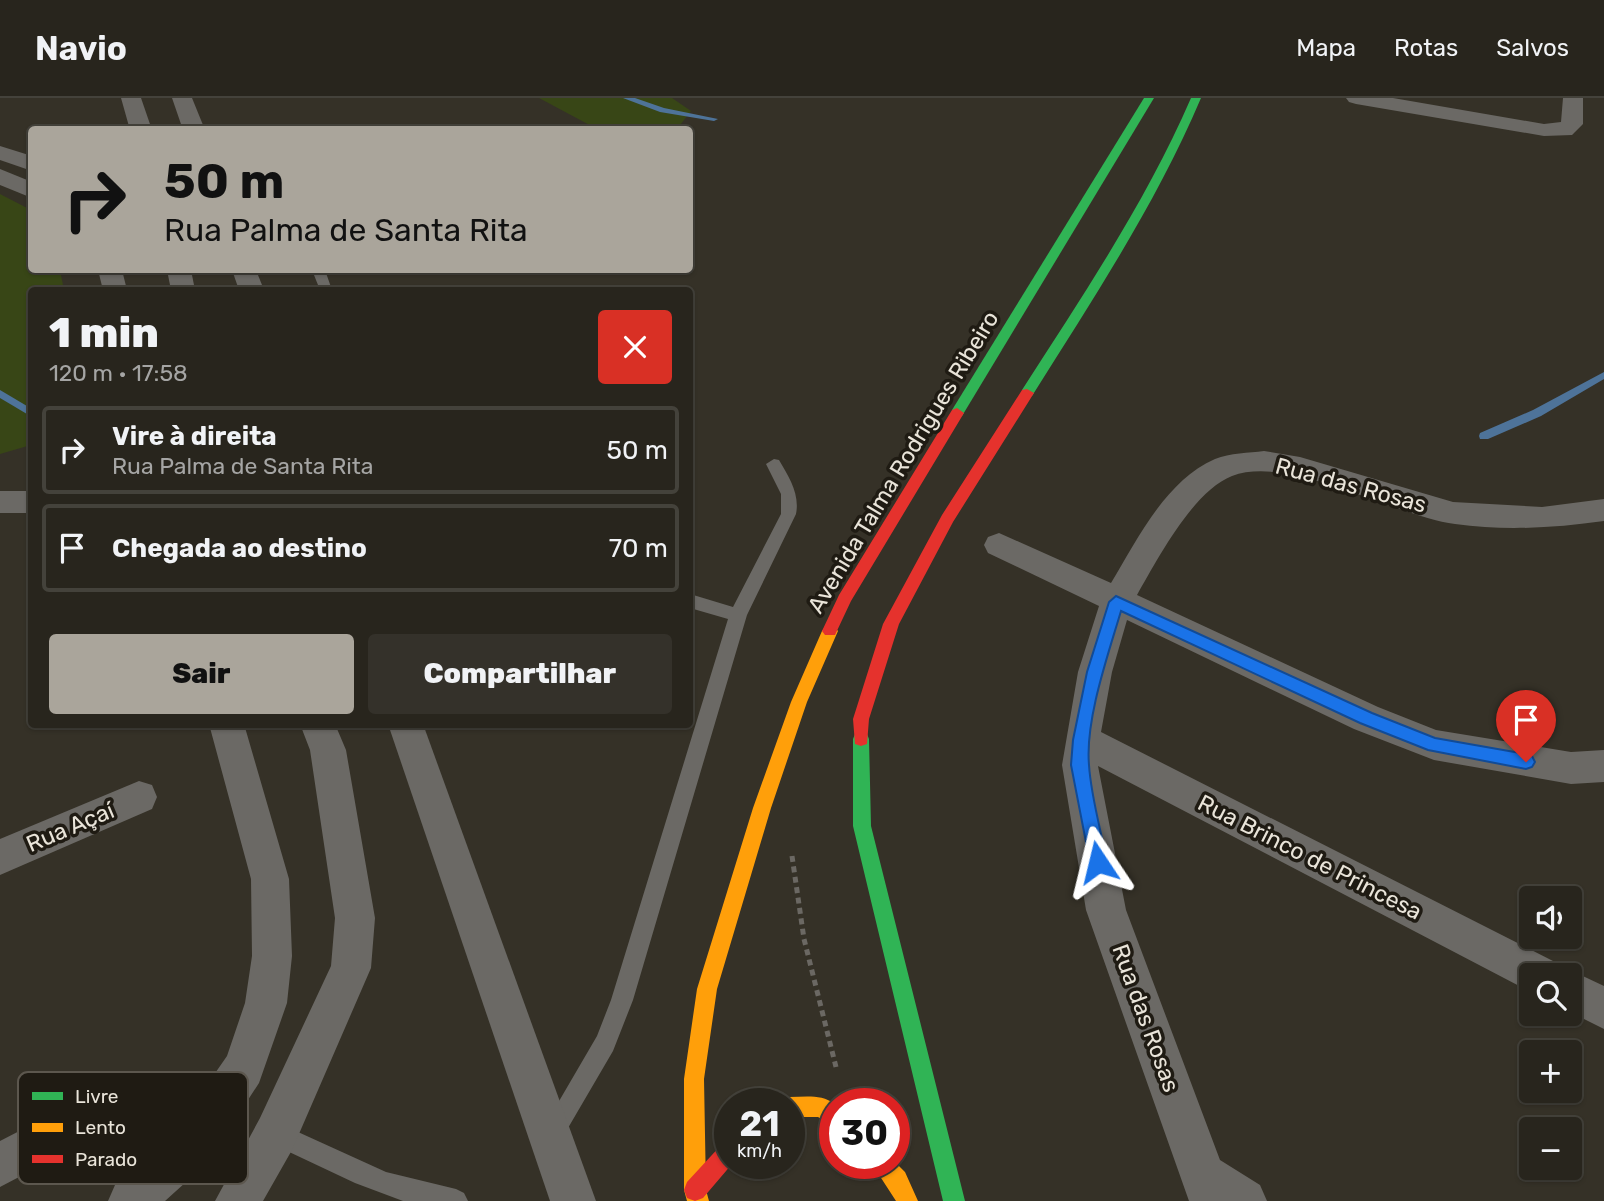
<!DOCTYPE html>
<html lang="pt">
<head>
<meta charset="utf-8">
<style>
  body { margin:0; font-family:Rubik,sans-serif; background:#34312a; color:#f1f3f6; height:100vh; display:flex; flex-direction:column; font-size:26px; white-space:nowrap }
  * { box-sizing:border-box; margin:0 }
  p { font-size:23px; color:#a5a5a4 }
  .icon { flex:none; width:38px; height:38px; fill:none; stroke:currentColor; stroke-width:2; stroke-linecap:round; stroke-linejoin:round }
  .map { position:relative; flex:1; overflow:hidden }
  .panel { position:absolute; left:28px; top:189px; width:665px; height:441px; display:flex; flex-direction:column; background:#28251d; border-radius:7px; box-shadow:0 2px 5px #0004,0 0 0 2px #44423b }
  .panel>* { flex:none }
  .banner { position:absolute; left:28px; top:28px; width:665px; height:147px; border-radius:7px; box-shadow:0 2px 5px #0004,0 0 0 2px #44423b; background:#aaa59b; color:#111; overflow:hidden }
  .buttons { position:absolute; left:1519px; top:788px; display:grid; gap:14px }
  .buttons a { display:grid; place-items:center; width:63px; height:63px; border-radius:7px; background:#28251d; box-shadow:0 2px 5px #0004,0 0 0 2px #44423b; font-size:35px }
  .speed { position:absolute; left:714px; top:990px; display:flex; gap:14px; font-size:35px; font-weight:700; text-align:center }
  .speed>* { display:grid; place-content:center; width:91px; height:91px; border-radius:50%; background:#28251d; box-shadow:0 2px 5px #0004,0 0 0 2px #44423b; line-height:1 }
  .speed small { font-size:18px; font-weight:400 }
  .speed .limit { border:10px solid #d22; background:#fff; color:#111 }
  .pin { position:absolute; display:grid; place-items:center; width:60px; height:60px; color:#fff; margin:-72px -30px; border-radius:50% 50% 50% 0; rotate:-45deg; box-shadow:0 0 7px #0007 }
  .pin .icon { rotate:45deg }
  .me { position:absolute; width:77px; margin:-38px; rotate:350deg; stroke-linejoin:round; filter:drop-shadow(0 0 5px #0008) }
  .turn { display:flex; align-items:center; gap:24px; height:147px; padding:0 21px; font-size:32px }
  .turn .icon { width:91px; height:91px; stroke-width:2.5 }
  .turn b { display:block; font-size:49px; line-height:60px }
  .round { display:grid; place-items:center; flex:none; width:74px; height:74px; border-radius:7px; background:#34312a }
  .head { display:flex; align-items:center; justify-content:space-between; height:119px; padding:0 21px }
  h1 { font-size:42px; font-weight:800; line-height:52px }
  .action { display:flex; gap:14px; margin-top:auto; padding:14px 21px }
  .action a { flex:1; height:80px; border-radius:7px; background:#aaa59b; color:#111; font-size:28px; font-weight:800; line-height:80px; text-align:center }
  .action a+a { background:#34312a; color:#f1f3f6 }
  ul { padding:0; list-style:none }
  li { display:flex; align-items:center; gap:21px; height:88px; margin:0 14px 10px; padding:0 7px; border:4px solid #44423b; border-radius:7px }
  li div { flex:1 }
  li b { display:block; font-size:26px }
  li em { font-style:normal }
  header { display:flex; align-items:center; gap:42px; box-sizing:border-box; height:98px; padding:0 35px; background:#28251d; border-bottom:2px solid #44423b }
  header strong { font-size:33px }
  nav { display:flex; gap:38px; margin-inline-start:auto; font-size:24px }
  .map>svg:first-child { display:block }
  .green { fill:#384616 }
  .lines { fill:none; stroke-linecap:round; stroke-linejoin:round }
  .stream { fill:#4e7399; fill-rule:evenodd }
  .path { stroke:#6b6863; stroke-width:5; stroke-dasharray:6 4.5; stroke-linecap:butt }
  .lane { fill:#6b6965; fill-rule:evenodd }
  .street { fill:#6b6965; fill-rule:evenodd }
  .fast { fill:#30b455; fill-rule:evenodd }
  .slow { fill:#ff9f0a; fill-rule:evenodd }
  .jam { fill:#e5322d; fill-rule:evenodd }
  .route { fill:#1a73e8; stroke:#114b97; stroke-width:2 }
  .labels { text-anchor:middle; dominant-baseline:central; stroke-width:7; stroke-linejoin:round; paint-order:stroke }
  .street-label { font-size:23px; fill:#e9e4d9; stroke:#1f1b13 }
  .key { fill:#1f1b13; stroke:#5c574e; stroke-width:2 }
  .key-label { font-size:19px; fill:#e9e4d9 }
</style>
</head>
<body>
<header>
<strong>Navio</strong>
<nav><a>Mapa</a><a>Rotas</a><a>Salvos</a></nav>
</header>
<div class="map">
<svg width="1604" height="1103" viewBox="0 0 1604 1103">
  <rect width="100%" height="100%" fill="#353127"/>
  <g class="green">
    <polygon points="539,0 672,0 691,13 677,31 597,31"/>
    <polygon points="0,96 31,112 32,172 60,172 64,192 32,192 31,347 0,356"/>
  </g>
  <g class="lines">
    <g class="stream">
      <polygon points="623,0 635,0 664,10 718,21 714,23 660,14"/>
      <polygon points="1604,274 1604,281 1541,318 1488,341 1480,341 1479,338 1480,335 1533,312"/>
      <polygon points="0,292 32,311 32,319 0,300"/>
    </g>
    <polyline class="path" points="792,758 804,841 836,969"/>
    <g class="lane">
      <polygon points="312,172 325,172 332,192 320,192"/>
      <path d="M774 361 779 362C789 379 800 396 796 416L747 517 633 902 613 953 561 1042 553 1046 545 1042 541 1034 597 938 611 902 728 521 690 510V496L733 509 781 416V396L766 366Z"/>
      <polygon points="276,1024 386,1074 456,1091 464,1095 468,1103 403,1103 355,1085 268,1044 264,1036 268,1028"/>
    </g>
    <g class="street">
      <polygon points="121,0 141,0 152,32 130,32"/>
      <polygon points="172,0 192,0 205,32 183,32"/>
      <polygon points="1346,0 1393,0 1544,26 1561,24 1563,0 1583,0 1583,26 1572,37 1544,38 1356,6 1349,4"/>
      <polygon points="0,48 32,58 32,73 0,62"/>
      <polygon points="0,71 32,84 32,100 0,87"/>
      <polygon points="98,172 122,172 127,192 103,192"/>
      <polygon points="167,172 191,172 195,192 171,192"/>
      <polygon points="232,172 256,172 264,192 239,192"/>
      <path d="M1264 353 1300 359 1453 404 1542 409 1604 401V423C1554 430 1505 433 1455 426 1394 418 1290 356 1232 378 1193 393 1157 462 1137 497L1378 609 1436 632 1571 654 1604 652V684L1571 686 1434 662 1354 631 1127 522 1112 574 1101 634 1553 863 1559 876 1570 872 1604 888V931L1570 914V877H1531V894L1525 891 1098 668 1126 812 1220 1062 1260 1087 1267 1103H1189L1086 812 1062 667 1078 574 1099 508 988 455 984 447 988 439 999 435 1111 485C1137 442 1165 383 1215 361 1230 355 1249 355 1264 353Z"/>
      <rect x="0" y="393" width="32" height="22"/>
      <polygon points="209,626 244,626 289,781 292,858 287,905 259,985 207,1065 165,1103 108,1103 115,1087 175,1033 227,958 245,905 252,858 251,781"/>
      <polygon points="300,626 335,626 346,652 375,820 371,870 292,1052 263,1103 215,1103 260,1020 331,868 335,820 310,652"/>
      <polygon points="388,626 423,626 596,1103 550,1103"/>
      <polygon points="139,683 152,687 157,699 152,711 0,777 0,741"/>
      <polygon points="122,980 137,987 144,1002 137,1017 0,1089 0,1043"/>
    </g>
    <g class="fast">
      <polygon points="1144,0 1154,0 962,318 952,318 952,312"/>
      <path d="M1191 0H1201C1156 106 1093 201 1032 298H1022V292C1083 197 1146 104 1191 0Z"/>
      <polygon points="861,634 867,636 869,641 871,728 965,1103 943,1103 853,728 853,641 855,636"/>
    </g>
    <g class="slow">
      <polygon points="830,527 835,529 838,533 807,604 771,710 717,891 704,981 706,1092 709,1103 687,1103 684,1092 684,981 697,891 753,710 791,604 822,533 825,529"/>
      <path d="M789 999C806 999 821 996 835 1006V1029L818 1019H789V1006H780L782 1002Z"/>
      <polygon points="894,1063 905,1074 918,1103 896,1103 872,1066 894,1066"/>
    </g>
    <g class="jam">
      <polygon points="1027,291 1034,295 953,424 899,526 869,621 867,646 861,648 855,646 853,621 883,526 942,417 1022,292"/>
      <polygon points="957,310 964,315 851,503 835,537 825,537 822,533 839,497 952,312"/>
      <polygon points="730,1042 730,1066 732,1066 703,1100 695,1103 687,1100 684,1092 687,1084 723,1045"/>
    </g>
  </g>
  <path class="route" d="M1116 498 1372 615 1435 640 1526 656 1532 658 1535 664 1532 669 1526 671 1428 652 1360 625 1121 513C1108 557 1085 622 1089 667 1091 699 1101 732 1107 764L1104 770 1098 772 1091 770 1071 667 1073 642 1087 574 1109 504Z"/>
  <g class="labels">
    <g class="street-label">
      <text transform="translate(903 364) rotate(-59)">Avenida Talma Rodrigues Ribeiro</text>
      <text transform="translate(1351 387) rotate(15)">Rua das Rosas</text>
      <text transform="translate(70 729) rotate(-23)">Rua Açaí</text>
      <text transform="translate(1310 759) rotate(27)">Rua Brinco de Princesa</text>
      <text transform="translate(1146 920) rotate(70)">Rua das Rosas</text>
    </g>
  </g>
  <rect x="18" y="974" width="230" height="112" rx="10" class="key"/>
  <rect x="32" y="994" width="31" height="8" fill="#30b455"/>
  <rect x="32" y="1025" width="31" height="9" fill="#ff9f0a"/>
  <rect x="32" y="1057" width="31" height="8" fill="#e5322d"/>
  <g class="key-label">
    <text x="75" y="1005">Livre</text>
    <text x="75" y="1036">Lento</text>
    <text x="75" y="1068">Parado</text>
  </g>
</svg>
<div class="buttons">
<a><svg class="icon" aria-label="sound" viewBox="0 0 24 24"><path d="M4 9h4l5-4v14l-5-4H4zM17 9q2 3 0 6"/></svg></a>
<a><svg class="icon" aria-label="search" viewBox="0 0 24 24"><circle cx="10" cy="10" r="6"/><path d="M15 15l6 6"/></svg></a>
<a>+</a>
<a>−</a>
</div>
<div class="speed"><div>21<small>km/h</small></div><div class="limit">30</div></div>
<div class="pin" style="left:1526px;top:664px;background:#d93025"><svg class="icon" aria-label="arrive" viewBox="0 0 24 24"><path d="M6 21V4h12l-3 4 3 4H6"/></svg></div>
<svg class="me" style="left:1098px;top:764px" viewBox="-20 -20 40 40"><path d="M0-17L14 15 0 8-14 15z" fill="#1a73e8" stroke="#fff" stroke-width="4"/></svg>
<div class="banner">
<div class="turn"><svg class="icon" aria-label="right" viewBox="0 0 24 24"><path d="M7 20v-9h11M14 6l5 5-5 5"/></svg><div><b>50 m</b>Rua Palma de Santa Rita</div></div>
</div>
<section class="panel">
<div class="head"><div><h1>1 min</h1><p>120 m · 17:58</p></div><a class="round" style="background:#d93025;color:#fff"><svg class="icon" aria-label="close" viewBox="0 0 24 24"><path d="M6 6l12 12M18 6L6 18"/></svg></a></div>
<ul>
<li><svg class="icon" aria-label="right" viewBox="0 0 24 24"><path d="M7 20v-9h11M14 6l5 5-5 5"/></svg><div><b>Vire à direita</b><p>Rua Palma de Santa Rita</p></div><em>50 m</em></li>
<li><svg class="icon" aria-label="arrive" viewBox="0 0 24 24"><path d="M6 21V4h12l-3 4 3 4H6"/></svg><div><b>Chegada ao destino</b></div><em>70 m</em></li>
</ul>
<div class="action"><a>Sair</a><a>Compartilhar</a></div>
</section>
</div>
</body>
</html>
